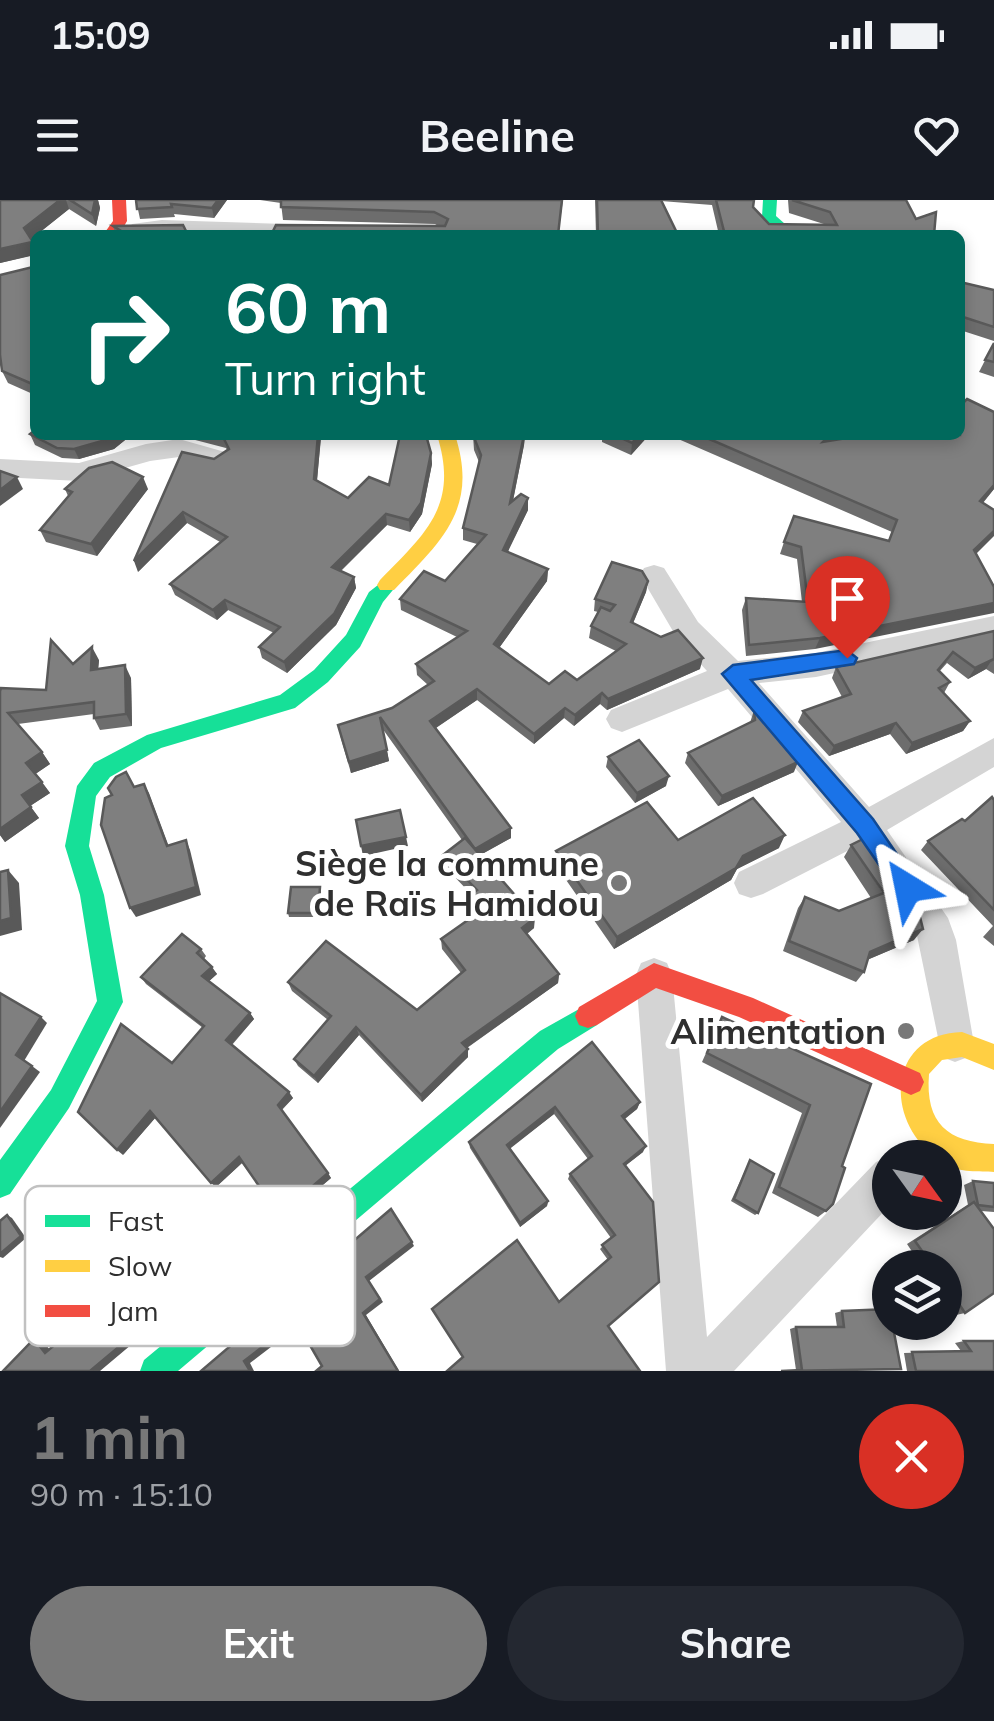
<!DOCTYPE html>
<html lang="en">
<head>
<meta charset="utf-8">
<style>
  body { margin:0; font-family:Mulish,sans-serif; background:#242831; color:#f1f3f6; height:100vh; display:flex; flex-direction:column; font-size:38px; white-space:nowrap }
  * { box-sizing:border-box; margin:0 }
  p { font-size:32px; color:#9ea1a6 }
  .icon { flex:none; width:55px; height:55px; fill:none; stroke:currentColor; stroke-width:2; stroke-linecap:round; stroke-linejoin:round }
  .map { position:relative; height:1171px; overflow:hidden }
  .panel { display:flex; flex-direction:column; background:#171b24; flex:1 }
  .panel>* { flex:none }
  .guide { position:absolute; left:30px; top:30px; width:935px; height:210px; border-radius:15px; box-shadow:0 5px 15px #0003; background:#00695c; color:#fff; overflow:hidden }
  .needle { width:65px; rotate:123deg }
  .buttons { position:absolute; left:872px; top:940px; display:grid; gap:20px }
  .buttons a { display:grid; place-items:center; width:90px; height:90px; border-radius:50%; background:#171b24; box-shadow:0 5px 15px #0003; font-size:50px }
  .pin { position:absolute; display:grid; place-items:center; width:85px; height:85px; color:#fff; margin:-102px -42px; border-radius:50% 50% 50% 0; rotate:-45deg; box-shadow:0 0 10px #0007 }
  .pin .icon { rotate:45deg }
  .me { position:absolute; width:110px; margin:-55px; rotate:325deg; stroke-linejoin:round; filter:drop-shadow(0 0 8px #0008) }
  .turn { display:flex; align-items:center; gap:35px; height:210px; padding:0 30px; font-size:45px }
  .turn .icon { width:130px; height:130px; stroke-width:2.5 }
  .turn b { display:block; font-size:70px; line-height:85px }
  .round { display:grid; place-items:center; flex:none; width:105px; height:105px; border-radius:52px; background:#242831 }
  .head { display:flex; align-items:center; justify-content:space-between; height:170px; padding:0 30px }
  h1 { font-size:60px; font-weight:700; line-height:75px; color:#787878 }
  .primary-button { display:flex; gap:20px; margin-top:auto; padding:20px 30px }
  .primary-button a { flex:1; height:115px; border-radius:60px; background:#787878; color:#fff; font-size:40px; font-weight:700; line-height:115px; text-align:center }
  .primary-button a+a { background:#242831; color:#f1f3f6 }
  .status { display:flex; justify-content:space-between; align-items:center; height:70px; padding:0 50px; background:#171b24; direction:ltr }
  .status svg { height:28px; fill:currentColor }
  header { display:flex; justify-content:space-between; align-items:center; height:130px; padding:0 30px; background:#171b24; font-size:45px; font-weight:700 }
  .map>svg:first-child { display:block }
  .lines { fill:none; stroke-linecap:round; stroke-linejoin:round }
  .street { fill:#d4d4d4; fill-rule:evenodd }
  .fast { fill:#16e098; fill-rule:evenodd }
  .slow { fill:#ffcf43; fill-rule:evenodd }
  .jam { fill:#f24e42; fill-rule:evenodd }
  .wall { fill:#6d6d6d }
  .shaded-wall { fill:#595959 }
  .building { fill:#7f7f7f; stroke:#595959; stroke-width:2.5 }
  .route { fill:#1a73e8; stroke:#114b97; stroke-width:2.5 }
  .poi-dot { fill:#787878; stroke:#fff; stroke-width:4 }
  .labels { text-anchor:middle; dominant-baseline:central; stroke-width:10; stroke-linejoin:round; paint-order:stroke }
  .poi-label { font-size:35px; font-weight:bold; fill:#2f2f2f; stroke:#fff; text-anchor:end }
  .key { fill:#fff; stroke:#c1c1c1; stroke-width:2.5 }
  .key-label { font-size:28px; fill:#2f2f2f }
</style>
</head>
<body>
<div class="status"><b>15:09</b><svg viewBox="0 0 49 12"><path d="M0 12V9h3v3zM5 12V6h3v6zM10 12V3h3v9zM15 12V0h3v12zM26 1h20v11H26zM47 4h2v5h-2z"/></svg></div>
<header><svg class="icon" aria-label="menu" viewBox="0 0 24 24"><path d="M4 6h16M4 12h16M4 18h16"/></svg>Beeline<svg class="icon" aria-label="heart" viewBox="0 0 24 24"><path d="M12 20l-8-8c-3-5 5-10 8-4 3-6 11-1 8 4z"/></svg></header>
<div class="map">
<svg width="994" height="1171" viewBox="0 0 994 1171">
  <rect width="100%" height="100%" fill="#fff"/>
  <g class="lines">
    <g class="street">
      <polygon points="162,20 315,25 326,31 323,35 138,35 129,29 132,24"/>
      <polygon points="179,239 225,252 229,258 225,264 216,267 179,257 150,261 79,281 0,277 0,259 79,263 146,244"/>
      <polygon points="654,365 664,368 698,422 738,461 816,453 994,416 994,438 816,477 759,483 869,607 994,538 994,567 887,630 948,718 956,740 974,844 968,857 955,862 942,857 915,726 859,645 763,694 751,698 739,694 734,683 739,672 841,622 728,489 622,532 611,528 606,519 611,510 707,471 677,438 640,375 644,368"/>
      <polygon points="654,758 667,763 672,775 707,1137 876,962 890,956 894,958 890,958 890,1005 734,1171 666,1171 636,775 641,763"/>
    </g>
    <g class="fast">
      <polygon points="763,0 777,0 776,16 785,24 823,35 775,30 762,17"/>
      <polygon points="387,378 397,385 383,402 360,447 328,482 295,508 161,548 110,577 96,596 89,646 104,695 123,802 69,908 10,994 0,998 0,960 51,890 97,801 80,695 65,646 77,586 94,563 147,535 280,495 314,470 346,435 369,392"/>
      <polygon points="588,804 597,807 601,816 597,825 558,849 178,1171 140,1171 144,1160 540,831"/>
    </g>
    <g class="slow">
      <path d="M437 235H455C479 308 442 341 394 390H380L377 385 380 380C427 332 459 305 437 235Z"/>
      <path d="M962 832 994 844V870L962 857 942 860 929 874C925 924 948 942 994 944V972C981 971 958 973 947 964 946 962 947 959 945 958 940 955 934 956 930 953 884 912 891 834 962 832Z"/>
    </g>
    <g class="jam">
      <polygon points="112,0 126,0 127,21 119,35 103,35 113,21"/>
      <polygon points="654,763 753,798 920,873 924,882 920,891 911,895 739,817 656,788 597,825 588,828 579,825 575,816 579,807"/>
    </g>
  </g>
  <g class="wall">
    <polygon points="0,0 98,0 100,8 96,26 69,9 31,39 35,45 35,195 8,183 2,171 33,67 33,55 0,63"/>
    <polygon points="136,0 227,0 214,18 174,14 175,17 140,19"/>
    <polygon points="260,0 563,0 558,35 438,26 435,24 283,20 281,3"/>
    <polygon points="595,0 754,0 753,7 769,24 827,25 789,13 788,0 906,0 916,19 934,35 719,35 712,5 661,1 678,35 596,35"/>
    <polygon points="113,26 188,35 116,35"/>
    <polygon points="960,82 994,90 994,141 960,130"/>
    <polygon points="994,143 994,177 979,172"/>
    <polygon points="994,212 994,289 983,303 815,449 746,456 742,410 746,398 802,402 797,359 780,354 784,342 888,341 892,332 669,235 818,235 826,242"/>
    <polygon points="30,234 35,235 130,236 114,249 79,259 62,258 35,245"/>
    <polygon points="176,235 321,235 317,281 348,298 389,285 431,253 432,264 422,314 410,332 387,325 341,371 354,377 356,388 336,425 287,473 262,458 259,447 274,433 228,410 217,420 175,395 170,384 220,342 187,323 138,372 214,259 227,250 226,248"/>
    <polygon points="473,235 525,235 524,245 513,301 528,310 507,352 548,369 547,381 499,448 549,484 577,480 616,451 589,438 591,426 598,412 594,411 595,399 648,381 646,392 633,423 700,469 607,510 600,504 574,526 564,518 534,544 477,500 436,528 511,638 480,655 534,728 527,734 559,774 558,783 467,848 468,857 422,902 359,835 318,883 298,866 294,859 328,820 292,791 288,782 417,810 461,773 442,749 441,739 480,711 473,703 473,696 444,666 443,655 462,640 382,528 389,561 351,573 340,535 392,508 428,485 417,475 416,464 457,437 401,410 400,399 445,381 477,344 463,340 463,328 479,262 474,250"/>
    <polygon points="602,235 649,235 631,255 602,242"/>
    <polygon points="65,289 148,289 97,356 46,342 40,330 68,296"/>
    <polygon points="994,431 994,474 986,469 968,479 947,463 939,472 950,482 944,493 970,521 963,531 906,554 890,534 829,556 798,522 803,511 842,497 832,478 836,467"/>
    <polygon points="99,460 98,469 131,478 132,526 100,530 94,518 94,514 18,524 42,552 50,564 35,574 50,593 30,606 39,618 5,642 0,635 0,491 46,490 73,464"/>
    <polygon points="754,510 794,572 718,606 685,563 688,553 750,523"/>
    <polygon points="608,557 666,586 635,603 606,567"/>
    <polygon points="994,600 994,746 983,737 993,726 921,650 928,641 965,621"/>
    <polygon points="678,640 779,648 737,669 731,680 614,749 555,664 556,651"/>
    <polygon points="851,645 914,740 867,760 864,772 856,782 783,751 798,708 805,697 839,711 871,698 844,657"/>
    <polygon points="320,687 321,692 319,717 289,717 288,713"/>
    <polygon points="201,749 206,756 204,759 217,774 209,781 250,813 254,819 232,845 293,898 282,910 331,978 283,1019 242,963 216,987 155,918 123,955 172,863 203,828 146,784 141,777"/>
    <polygon points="722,817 871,884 826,1011 818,1017 772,993 802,913 702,862"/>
    <polygon points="592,842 640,902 637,909 624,919 643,952 625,966 608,1126 559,1102 608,1060 600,1049 611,1038 568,979 570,974 588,959 554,914 510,948 548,1001 547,1006 520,1027 470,948 469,942"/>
    <polygon points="750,960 758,1013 755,1015 731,1001"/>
    <polygon points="973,981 994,983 994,1012 981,1011 965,1113 956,1115 945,1100 945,1068 923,1068 907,1044 968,1005 964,985"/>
    <polygon points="842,1111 901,1169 781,1171 796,1170 790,1129 796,1127 837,1127 835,1113"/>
    <polygon points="964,1141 994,1171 907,1171 904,1153 961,1151 955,1143"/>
  </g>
  <g class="shaded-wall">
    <polygon points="60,0 66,0 69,9 29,41 24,28"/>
    <polygon points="95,0 98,0 100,8 96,26 92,14"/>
    <polygon points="218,0 227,0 214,18 212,8"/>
    <polygon points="32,42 35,55 0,63 0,49"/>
    <polygon points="35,180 35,195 30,183"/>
    <polygon points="114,235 130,236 114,249 79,259 74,249"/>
    <polygon points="318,235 321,235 321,238 316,290 314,279"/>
    <polygon points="525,235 524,245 510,315 510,303"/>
    <polygon points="640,235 649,235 631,255 632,243"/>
    <polygon points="431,253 432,264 422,314 410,332 409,320"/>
    <polygon points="17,277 23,289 0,306 0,290"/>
    <polygon points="143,277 148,289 97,356 91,344"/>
    <polygon points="994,285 994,289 974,313 980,301"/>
    <polygon points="528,298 528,310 503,362 503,350"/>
    <polygon points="183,312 187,323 138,372 134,361"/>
    <polygon points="386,314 387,325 334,377 332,367"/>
    <polygon points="994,331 994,336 968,362 974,350"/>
    <polygon points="548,369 547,381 494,455 494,444"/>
    <polygon points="354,377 356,388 336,425 287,473 284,462"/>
    <polygon points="648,381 646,392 629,433 631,422"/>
    <polygon points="225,400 228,410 217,420 213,410"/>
    <polygon points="994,403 994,413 815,449 820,438"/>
    <polygon points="92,447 99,460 97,482 91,470"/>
    <polygon points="703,458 700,469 607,510 608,499"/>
    <polygon points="993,458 986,469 968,479 975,468"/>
    <polygon points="125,465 131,478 132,526 126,514"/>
    <polygon points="477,489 477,500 431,531 430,521"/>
    <polygon points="602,493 600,504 574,526 575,515"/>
    <polygon points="565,508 564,518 534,544 534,534"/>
    <polygon points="970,521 963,531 906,554 912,543"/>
    <polygon points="896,523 890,534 829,556 834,546"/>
    <polygon points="387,550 389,561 351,573 349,562"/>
    <polygon points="42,552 50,564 34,575 26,563"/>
    <polygon points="798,562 794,572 718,606 722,596"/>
    <polygon points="669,576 666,586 635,603 637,593"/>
    <polygon points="42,582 50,593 30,606 22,595"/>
    <polygon points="144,584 149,593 172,655 167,646"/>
    <polygon points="31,607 39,618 5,642 0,635 0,629"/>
    <polygon points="511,628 511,638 475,658 475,649"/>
    <polygon points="785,635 779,648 737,669 731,680 614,749 617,737 743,656"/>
    <polygon points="406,637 408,646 363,656 361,646"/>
    <polygon points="186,640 190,650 201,695 136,717 130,708"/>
    <polygon points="8,670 19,683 22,730 0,736 0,721"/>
    <polygon points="535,718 534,728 521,738 522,728"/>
    <polygon points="923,729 914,740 862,762 870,752"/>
    <polygon points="212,767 217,774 207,783 202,776"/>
    <polygon points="559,774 558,783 462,851 462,843"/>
    <polygon points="250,813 254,819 230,846 226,840"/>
    <polygon points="41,817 47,823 24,861 16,855"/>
    <polygon points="356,827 359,835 318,883 314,876"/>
    <polygon points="468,849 468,857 422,902 421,895"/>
    <polygon points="32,866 40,872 0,928 0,912"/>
    <polygon points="289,892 293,898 281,910 278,905"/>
    <polygon points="640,902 637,909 620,923 622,916"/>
    <polygon points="555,907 554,914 507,951 507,945"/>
    <polygon points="150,911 156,917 123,955 117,950"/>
    <polygon points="646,946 643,952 621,969 624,964"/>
    <polygon points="239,957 243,962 216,987 211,983"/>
    <polygon points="328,973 331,978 283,1019 279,1015"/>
    <polygon points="548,1001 547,1006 520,1027 520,1023"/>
    <polygon points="188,1003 194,1008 215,1041 199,1054 213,1076 100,1171 90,1171 193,1050"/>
    <polygon points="7,1015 12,1018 26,1038 3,1058 0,1057 0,1054"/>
    <polygon points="412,1042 414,1046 369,1081 383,1102 366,1115 399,1171 398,1171 363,1113 366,1077"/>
    <polygon points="296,1121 301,1124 250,1163 254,1171 250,1171 244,1161"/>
    <polygon points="34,1139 43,1141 54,1155 45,1153"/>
  </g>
  <g class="building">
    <polygon points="0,0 60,0 24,28 35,45 35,180 30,183 2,171 0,155 0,75 33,67 32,42 0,49"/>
    <polygon points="70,0 95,0 92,14"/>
    <polygon points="136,0 218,0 212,8 171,4 172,7 137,9"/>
    <polygon points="281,0 562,0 558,35 271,35 276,25 445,26 448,19 434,12 281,7"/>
    <polygon points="597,0 661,0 678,35 598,35"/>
    <polygon points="716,0 754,0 753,7 769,24 837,25 830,12 792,0 906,0 916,19 936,12 934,35 725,35"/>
    <polygon points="183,25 188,35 128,35 113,26"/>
    <polygon points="960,82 994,90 994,127 960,116"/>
    <polygon points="994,143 994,162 985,160"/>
    <polygon points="967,199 994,212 994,285 980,301 994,310 994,331 974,350 994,387 994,403 820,438 749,445 746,398 808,402 801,347 784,342 794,316 889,341 897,320 700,235 818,235 827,238 823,242 865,235 960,235 960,206"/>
    <polygon points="35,230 35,235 114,235 109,239 74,249 57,248 30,234"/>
    <polygon points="215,235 318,235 314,279 348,298 369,277 389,285 400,235 426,235 431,253 421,303 409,320 386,314 332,367 354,377 334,414 284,462 259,447 280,427 225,400 213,410 170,384 227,337 183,312 134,361 182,252 214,259 229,249 223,237"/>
    <polygon points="473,235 524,235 510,303 521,294 528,298 503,350 548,369 494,444 549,484 565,471 577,480 626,444 591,426 601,407 610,411 615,405 595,399 612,362 642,371 648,381 631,422 661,437 678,430 703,458 608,499 602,493 575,515 565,508 534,534 477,489 430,521 511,628 475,649 380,517 387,550 349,562 338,525 392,508 434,481 416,464 467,431 400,399 424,371 445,381 486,335 463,328 481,255"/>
    <polygon points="615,235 640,235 632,243"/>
    <polygon points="112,262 143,277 91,344 40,330 72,292 65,289 89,268"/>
    <polygon points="0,271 17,277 0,290"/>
    <polygon points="994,431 994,459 975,468 953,452 938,470 950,482 939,488 970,521 912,543 896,523 834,546 803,511 851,494 836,467"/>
    <polygon points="51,440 73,464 92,447 91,470 125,465 126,514 94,518 94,502 8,513 42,552 26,563 42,582 22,595 31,607 0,629 0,491 1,488 46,490"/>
    <polygon points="754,510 798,562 722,596 688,553 755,520"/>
    <polygon points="639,540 669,576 637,593 608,557"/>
    <polygon points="126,572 134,587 144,584 167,646 186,640 196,687 130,708 101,625 105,598 112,595 108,588 116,577"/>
    <polygon points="992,597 994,600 994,710 928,641 962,619 965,621"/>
    <polygon points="753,598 785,635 743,656 736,668 617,737 556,651 647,602 678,640"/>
    <polygon points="400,610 406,637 361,646 356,620"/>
    <polygon points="465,638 535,718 522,728 559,774 462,843 468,849 421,895 356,827 314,876 294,859 331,816 288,782 326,741 417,810 465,770 441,739 485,708 473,693 477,690 443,655"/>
    <polygon points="865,638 920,717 923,729 870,752 864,772 789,741 805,697 839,711 884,693 851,645"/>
    <polygon points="8,670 11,718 0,721 0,672"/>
    <polygon points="291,687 320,687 318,713 288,713"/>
    <polygon points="182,734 201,749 197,753 212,767 202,776 250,813 226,840 289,892 278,905 328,973 279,1015 239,957 211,983 150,911 117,950 78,912 121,824 172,863 204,826 141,777"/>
    <polygon points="0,793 41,817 16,855 32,866 0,912"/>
    <polygon points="722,817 871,884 842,966 845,968 833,1004 826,1011 779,987 810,905 707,853"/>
    <polygon points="592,842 640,902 622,916 646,946 624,964 653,1002 659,1082 608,1126 640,1171 447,1171 463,1157 432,1109 517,1040 559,1102 611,1057 602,1045 615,1035 570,974 592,956 555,907 507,945 548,1001 520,1023 469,942"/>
    <polygon points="750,960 774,974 758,1013 734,999"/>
    <polygon points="973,981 994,983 994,1007 978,1005"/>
    <polygon points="974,1002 994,1029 994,1093 965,1113 945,1083 945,1068 934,1068 915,1041"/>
    <polygon points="188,1003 210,1037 193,1050 207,1073 90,1171 3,1171 34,1139 45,1153 160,1057 147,1036"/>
    <polygon points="391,1009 412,1042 366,1077 380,1099 363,1113 398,1171 316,1171 322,1166 296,1121 244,1161 250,1171 201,1171"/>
    <polygon points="7,1015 21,1036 0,1054 0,1021"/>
    <polygon points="889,1109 890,1122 892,1122 901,1169 781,1171 802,1170 796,1127 844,1127 842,1111"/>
    <polygon points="964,1141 994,1141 994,1171 916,1171 912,1152 971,1151"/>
  </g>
  <polygon class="route" points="847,450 857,458 854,464 751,480 873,619 920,688 917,695 908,699 900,695 857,633 722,474 733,465"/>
  <g class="poi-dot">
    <circle cx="619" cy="683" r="10"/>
    <circle cx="906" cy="831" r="10"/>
  </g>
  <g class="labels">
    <g class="poi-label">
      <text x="599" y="663">Siège la commune<tspan x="599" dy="40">de Raïs Hamidou</tspan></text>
      <text x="886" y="831">Alimentation</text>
    </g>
  </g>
  <rect x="25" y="986" width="330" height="160" rx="15" class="key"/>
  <rect x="45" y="1015" width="45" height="12" fill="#16e098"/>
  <rect x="45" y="1060" width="45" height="12" fill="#ffcf43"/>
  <rect x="45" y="1105" width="45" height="12" fill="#f24e42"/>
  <g class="key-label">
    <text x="108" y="1031">Fast</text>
    <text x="108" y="1076">Slow</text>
    <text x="108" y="1121">Jam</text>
  </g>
</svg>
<div class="buttons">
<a><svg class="needle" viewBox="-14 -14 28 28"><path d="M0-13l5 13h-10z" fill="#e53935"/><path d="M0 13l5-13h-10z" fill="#9ea1a6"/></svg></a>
<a><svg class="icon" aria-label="layers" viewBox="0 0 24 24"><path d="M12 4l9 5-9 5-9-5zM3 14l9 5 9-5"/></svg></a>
</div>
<div class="pin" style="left:847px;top:458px;background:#d93025"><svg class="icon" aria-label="arrive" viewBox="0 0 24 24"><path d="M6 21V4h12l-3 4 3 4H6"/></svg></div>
<svg class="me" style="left:908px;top:688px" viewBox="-20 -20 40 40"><path d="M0-17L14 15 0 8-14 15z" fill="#1a73e8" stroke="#fff" stroke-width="4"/></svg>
<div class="guide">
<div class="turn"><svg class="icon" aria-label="right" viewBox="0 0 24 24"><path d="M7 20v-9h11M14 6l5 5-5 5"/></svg><div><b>60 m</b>Turn right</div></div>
</div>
</div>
<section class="panel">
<div class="head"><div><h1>1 min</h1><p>90 m · 15:10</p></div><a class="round" style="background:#d93025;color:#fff"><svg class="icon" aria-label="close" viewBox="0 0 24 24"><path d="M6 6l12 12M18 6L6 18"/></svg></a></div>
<div class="primary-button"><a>Exit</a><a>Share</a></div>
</section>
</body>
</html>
